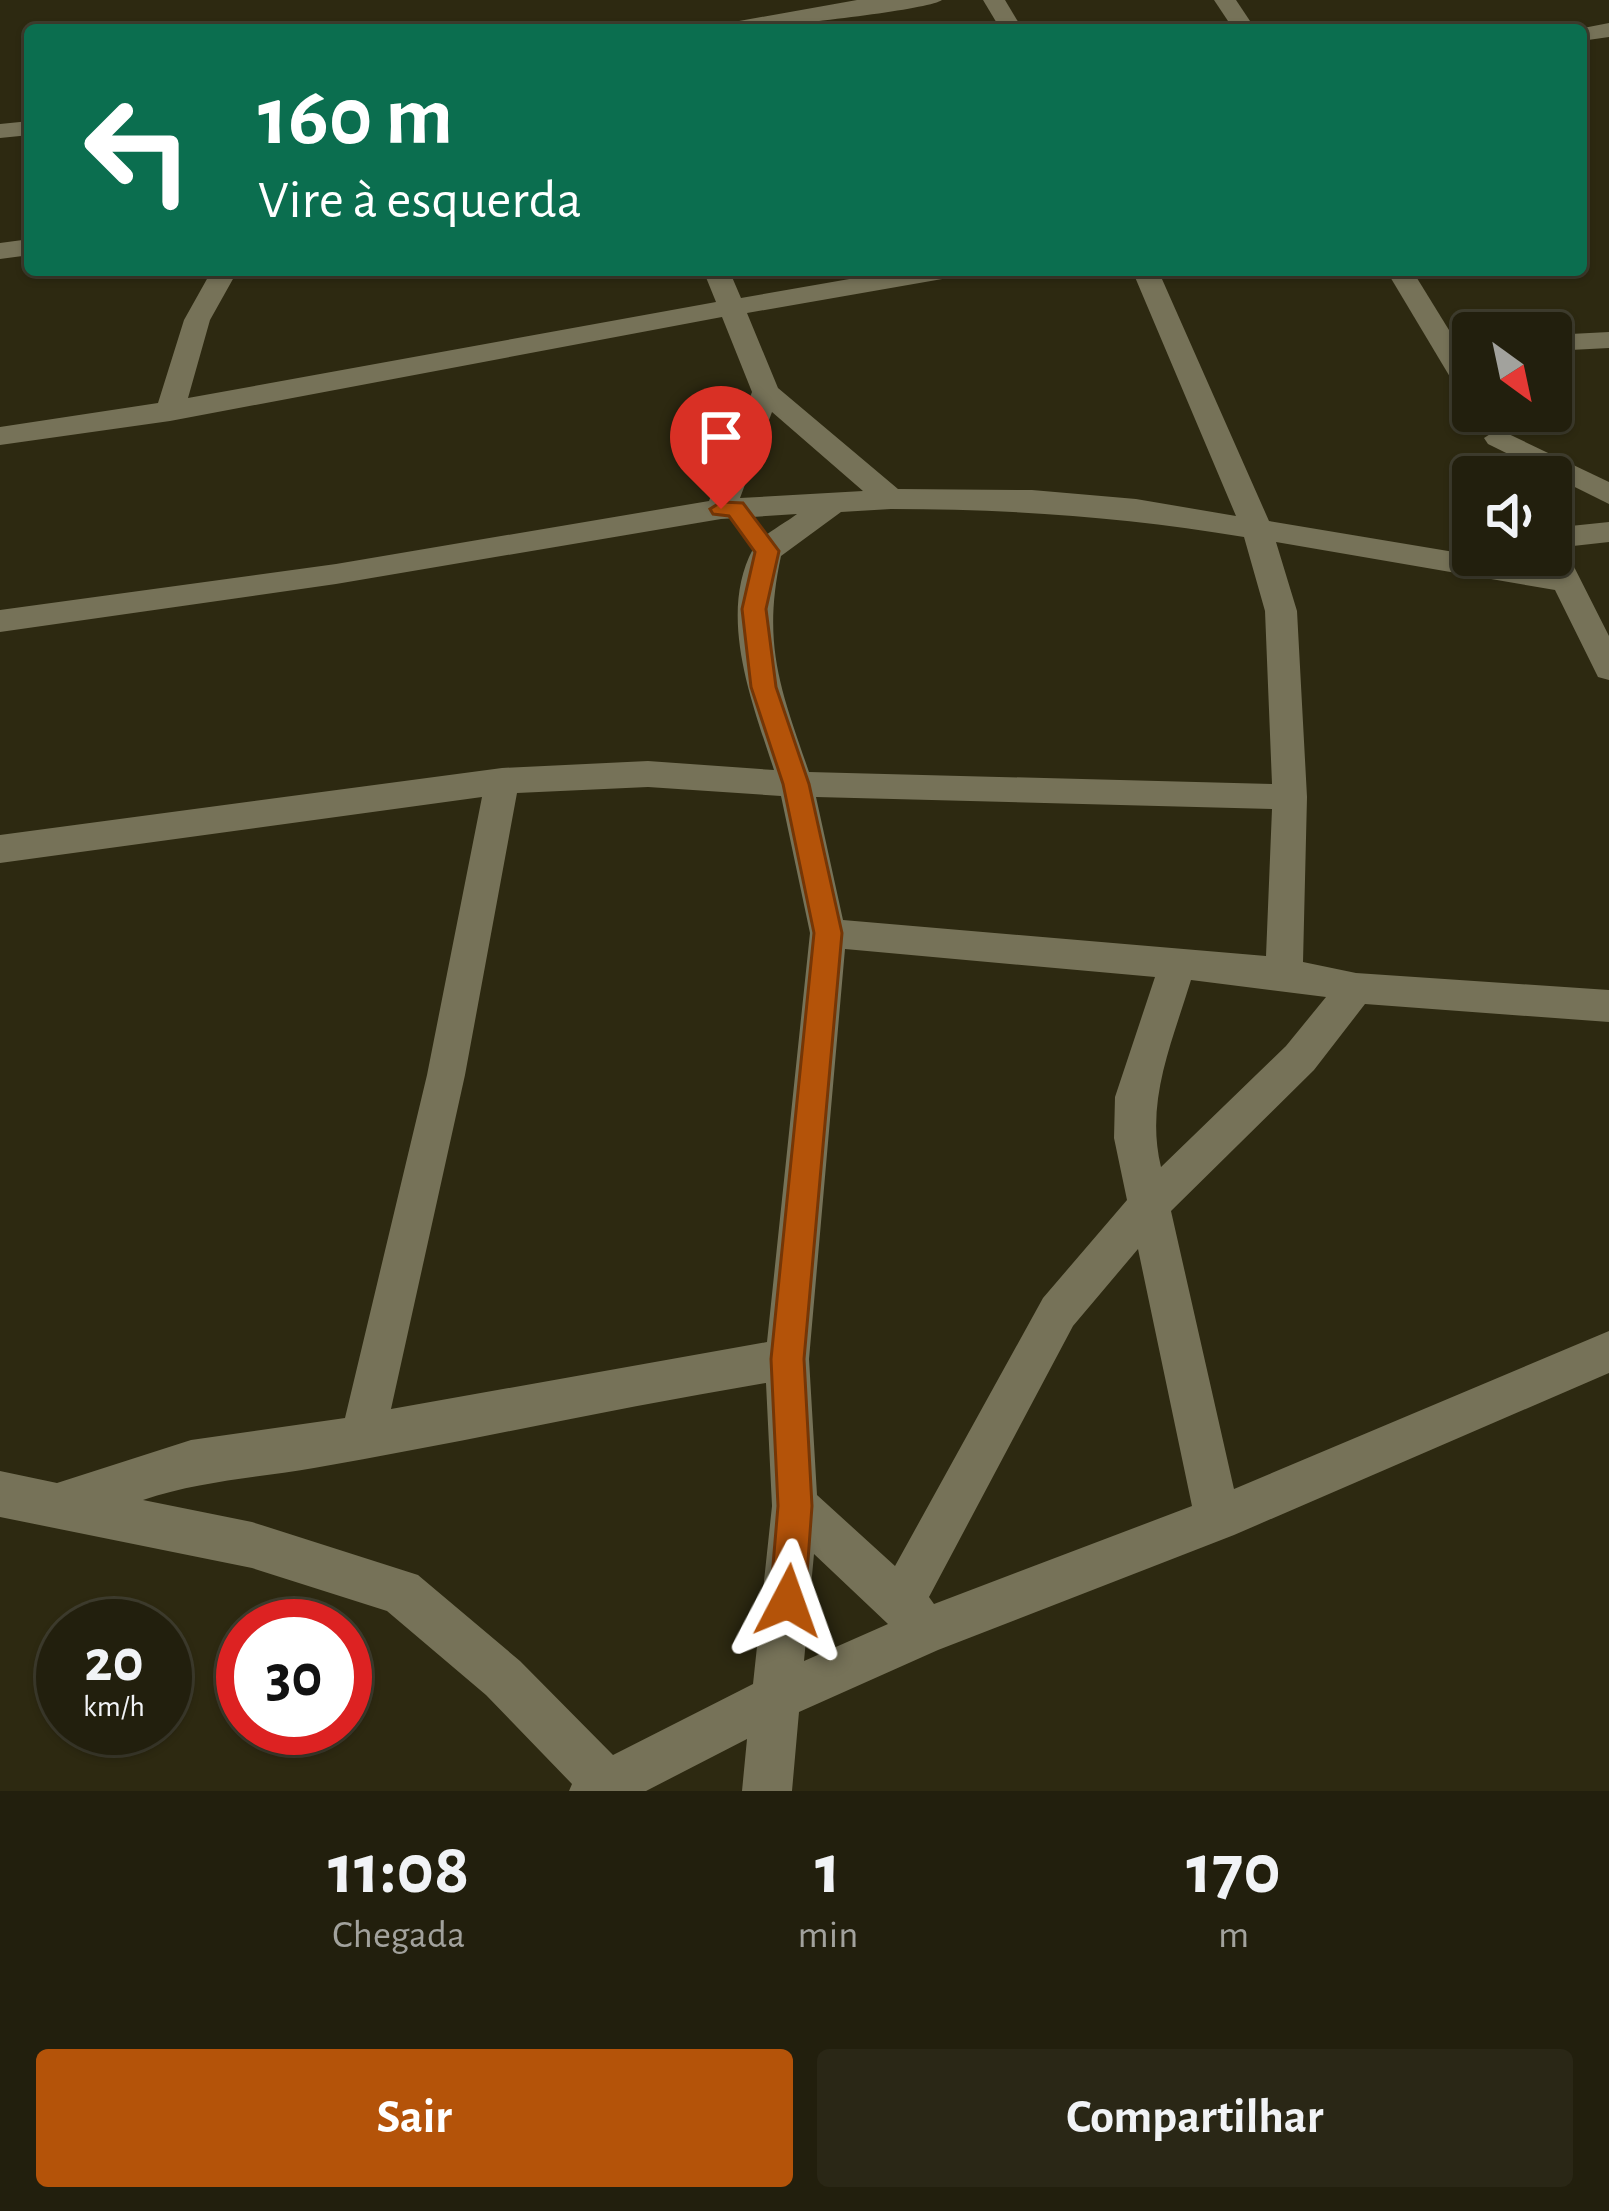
<!DOCTYPE html>
<html lang="pt">
<head>
<meta charset="utf-8">
<style>
  body { margin:0; font-family:"Alegreya Sans",sans-serif; background:#2a2716; color:#f1f3f6; height:100vh; display:flex; flex-direction:column; font-size:45px; white-space:nowrap }
  * { box-sizing:border-box; margin:0 }
  p { font-size:39px; color:#a2a29d }
  .icon { flex:none; width:66px; height:66px; fill:none; stroke:currentColor; stroke-width:2; stroke-linecap:round; stroke-linejoin:round }
  .map { position:relative; height:1791px; overflow:hidden }
  .sheet { display:flex; flex-direction:column; background:#221f0d; flex:1 }
  .sheet>* { flex:none }
  .banner { position:absolute; left:24px; top:24px; width:1563px; height:252px; border-radius:12px; box-shadow:0 3px 9px #0004,0 0 0 3px #3f3d2e; background:#0b6e4f; color:#fff; overflow:hidden }
  .needle { width:78px; rotate:147deg }
  .buttons { position:absolute; left:1452px; top:312px; display:grid; gap:24px }
  .buttons a { display:grid; place-items:center; width:120px; height:120px; border-radius:12px; background:#221f0d; box-shadow:0 3px 9px #0004,0 0 0 3px #3f3d2e; font-size:60px }
  .speed { position:absolute; left:36px; top:1599px; display:flex; gap:24px; font-size:60px; font-weight:700; text-align:center }
  .speed>* { display:grid; place-content:center; width:156px; height:156px; border-radius:50%; background:#221f0d; box-shadow:0 3px 9px #0004,0 0 0 3px #3f3d2e; line-height:1 }
  .speed small { font-size:30px; font-weight:400 }
  .speed .limit { border:18px solid #d22; background:#fff; color:#111 }
  .pin { position:absolute; display:grid; place-items:center; width:102px; height:102px; color:#fff; margin:-123px -51px; border-radius:50% 50% 50% 0; rotate:-45deg; box-shadow:0 0 12px #0007 }
  .pin .icon { rotate:45deg }
  .me { position:absolute; width:132px; margin:-66px; rotate:4deg; stroke-linejoin:round; filter:drop-shadow(0 0 9px #0008) }
  .turn { display:flex; align-items:center; gap:42px; height:252px; padding:0 36px; font-size:54px }
  .turn .icon { width:156px; height:156px; stroke-width:2.5 }
  .turn b { display:block; font-size:84px; line-height:102px }
  .eta { display:flex; justify-content:space-evenly; align-items:center; height:204px; text-align:center }
  .eta b { font-size:72px; font-weight:600; line-height:84px }
  .primary-button { display:flex; gap:24px; margin-top:auto; padding:24px 36px }
  .primary-button a { flex:1; height:138px; border-radius:12px; background:#b45309; color:#fff; font-size:48px; font-weight:600; line-height:138px; text-align:center }
  .primary-button a+a { background:#2a2716; color:#f1f3f6 }
  .map>svg:first-child { display:block }
  .lines { fill:none; stroke-linecap:round; stroke-linejoin:round }
  .minor { fill:#767258; fill-rule:evenodd }
  .route { fill:#b45309; stroke:#753606; stroke-width:3 }
</style>
</head>
<body>
<div class="map">
<svg width="1609" height="1791" viewBox="0 0 1609 1791">
  <rect width="100%" height="100%" fill="#2d2911"/>
  <g class="lines">
    <g class="minor">
      <path d="M857 0H942C928 11 746 30 717 30L728 23Z"/>
      <polygon points="983,0 1005,0 1023,30 1001,30"/>
      <polygon points="1214,0 1236,0 1256,30 1234,30"/>
      <polygon points="1609,23 1609,37 1581,41 1581,30 1573,30"/>
      <polygon points="30,121 30,135 0,138 0,124"/>
      <polygon points="30,239 30,255 0,259 0,243"/>
      <path d="M212 270H238L210 320 188 398 716 302 703 270H729L741 298 901 270H961L948 278 747 313 778 388 898 489 1032 490 1136 499 1236 516 1132 270H1158L1269 521 1544 567 1538 555H1551V528L1609 522V542L1564 547 1609 636V680L1598 677 1555 590 1276 542 1297 611 1307 797 1303 962 1356 973 1609 990V1022L1365 1004 1314 1070 1171 1211 1234 1489 1609 1331V1373L1234 1535 938 1650 799 1712 792 1791H742L747 1739 646 1791H569L572 1784 486 1695 387 1611 252 1568 0 1517V1471L57 1483 191 1440 345 1418 427 1075 482 797 0 863V835L502 768 648 761 774 770C753 705 717 616 753 549 761 535 784 524 797 514L721 519 336 584 0 632V610L336 564 709 501 752 392 722 317 170 421 0 445V427L158 403 184 320ZM772 412 863 491 740 498ZM891 509C1011 509 1125 517 1244 537L1265 611 1272 784 809 772C780 688 762 644 781 556L841 512ZM648 787 781 796 810 933 767 1342 391 1409 465 1075 517 793ZM816 797 1272 809 1266 956 843 920ZM845 949 1155 977 1115 1097 1114 1138 1127 1200 1043 1298 895 1566 817 1495 809 1359ZM1191 980 1326 997 1286 1046 1161 1167C1145 1101 1172 1043 1191 980ZM1138 1249 1192 1506 934 1604 929 1597 1073 1326ZM766 1383 772 1506 753 1684 613 1755 520 1661 418 1575 252 1522 143 1500C200 1481 256 1478 314 1468 465 1442 615 1408 766 1383ZM814 1554 888 1624 804 1661Z"/>
      <polygon points="1386,270 1412,270 1473,369 1473,401 1459,392"/>
      <polygon points="1609,332 1609,348 1551,351 1551,335"/>
      <polygon points="1498,429 1609,482 1609,504 1488,444 1484,438"/>
    </g>
  </g>
  <polygon class="route" points="721,502 743,503 779,551 766,609 776,687 809,784 842,933 804,1359 812,1506 805,1601 800,1613 788,1619 775,1613 770,1601 778,1506 771,1359 814,933 783,784 751,687 742,609 755,552 729,516 713,514 710,509"/>
</svg>
<div class="buttons">
<a><svg class="needle" viewBox="-14 -14 28 28"><path d="M0-13l5 13h-10z" fill="#e53935"/><path d="M0 13l5-13h-10z" fill="#a2a29d"/></svg></a>
<a><svg class="icon" aria-label="sound" viewBox="0 0 24 24"><path d="M4 9h4l5-4v14l-5-4H4zM17 9q2 3 0 6"/></svg></a>
</div>
<div class="speed"><div>20<small>km/h</small></div><div class="limit">30</div></div>
<div class="pin" style="left:721px;top:509px;background:#d93025"><svg class="icon" aria-label="arrive" viewBox="0 0 24 24"><path d="M6 21V4h12l-3 4 3 4H6"/></svg></div>
<svg class="me" style="left:788px;top:1601px" viewBox="-20 -20 40 40"><path d="M0-17L14 15 0 8-14 15z" fill="#b45309" stroke="#fff" stroke-width="4"/></svg>
<div class="banner">
<div class="turn"><svg class="icon" aria-label="left" viewBox="0 0 24 24"><path d="M17 20v-9H6M10 6l-5 5 5 5"/></svg><div><b>160 m</b>Vire à esquerda</div></div>
</div>
</div>
<section class="sheet">
<div class="eta">
<div><b>11:08</b><p>Chegada</p></div>
<div><b>1</b><p>min</p></div>
<div><b>170</b><p>m</p></div>
</div>
<div class="primary-button"><a>Sair</a><a>Compartilhar</a></div>
</section>
</body>
</html>
